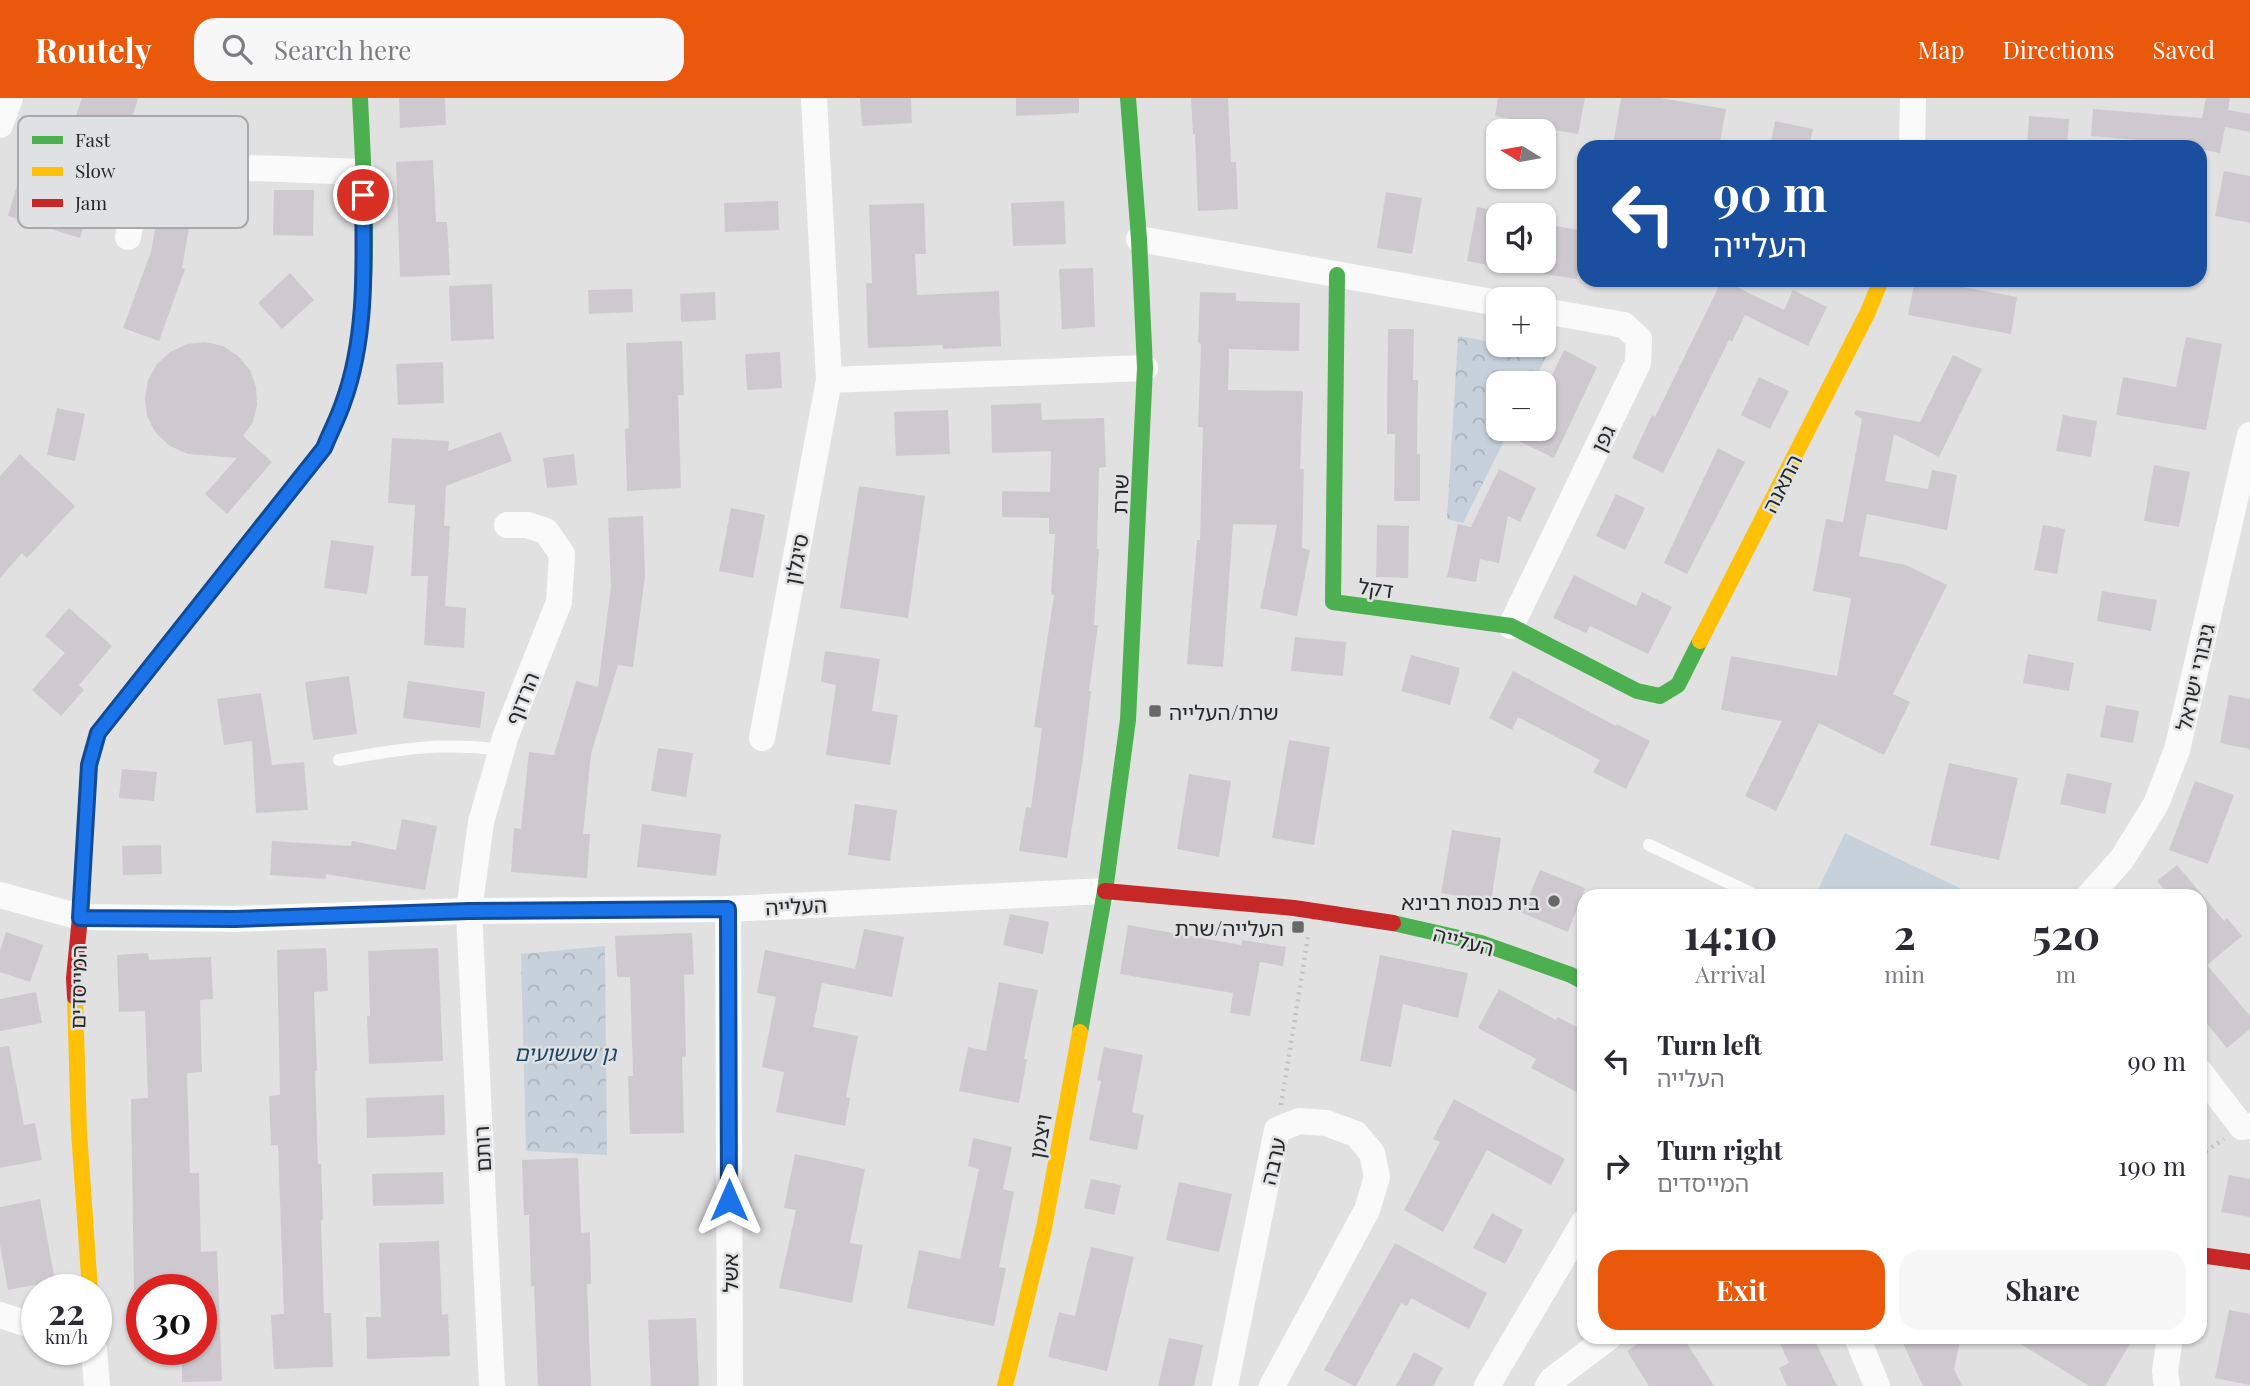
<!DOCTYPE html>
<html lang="en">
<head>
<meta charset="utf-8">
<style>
  body { margin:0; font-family:"Playfair Display","Noto Sans Hebrew",serif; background:#f7f7f7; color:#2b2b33; height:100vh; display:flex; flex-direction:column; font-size:26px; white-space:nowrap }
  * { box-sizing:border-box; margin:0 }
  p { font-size:23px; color:#7c7c81 }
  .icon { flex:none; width:38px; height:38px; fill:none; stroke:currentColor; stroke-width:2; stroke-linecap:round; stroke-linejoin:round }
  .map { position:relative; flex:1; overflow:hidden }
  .details { position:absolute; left:1577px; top:791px; width:630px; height:455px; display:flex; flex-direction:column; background:#fff; border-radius:21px; box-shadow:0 2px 5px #0004 }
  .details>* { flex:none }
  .hud { position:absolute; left:1577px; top:42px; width:630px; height:147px; border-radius:21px; box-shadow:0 2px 5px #0004; background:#1a4fa0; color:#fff; overflow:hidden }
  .needle { width:46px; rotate:281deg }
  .controls { position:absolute; left:1486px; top:21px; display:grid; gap:14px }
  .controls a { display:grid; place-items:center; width:70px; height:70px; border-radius:14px; background:#fff; box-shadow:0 2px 5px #0004; font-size:35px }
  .speed { position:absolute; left:21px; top:1176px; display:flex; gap:14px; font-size:35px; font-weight:700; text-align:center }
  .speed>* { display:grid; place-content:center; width:91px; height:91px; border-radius:50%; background:#fff; box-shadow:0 2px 5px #0004; line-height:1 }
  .speed small { font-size:18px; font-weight:400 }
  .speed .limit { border:10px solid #d22; background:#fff; color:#111 }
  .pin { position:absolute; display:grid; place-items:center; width:60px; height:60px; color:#fff; margin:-30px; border:4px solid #fff; border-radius:50%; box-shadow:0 2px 7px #0007 }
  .me { position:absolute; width:77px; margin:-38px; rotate:0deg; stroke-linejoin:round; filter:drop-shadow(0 0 5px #0008) }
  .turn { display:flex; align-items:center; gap:24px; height:147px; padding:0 21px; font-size:32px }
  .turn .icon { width:91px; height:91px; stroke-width:2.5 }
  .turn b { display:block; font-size:49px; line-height:60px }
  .eta { display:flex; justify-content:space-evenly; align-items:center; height:119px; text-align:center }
  .eta b { font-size:42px; font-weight:700; line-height:49px }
  .action { display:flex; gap:14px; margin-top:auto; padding:14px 21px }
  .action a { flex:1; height:80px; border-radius:21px; background:#ea580c; color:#fff; font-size:28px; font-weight:700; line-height:80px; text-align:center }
  .action a+a { background:#f7f7f7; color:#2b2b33 }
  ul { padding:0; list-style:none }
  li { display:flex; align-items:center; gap:21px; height:105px; padding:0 21px }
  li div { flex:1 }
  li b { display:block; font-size:26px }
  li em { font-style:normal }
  header { display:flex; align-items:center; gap:42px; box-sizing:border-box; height:98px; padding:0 35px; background:#ea580c; color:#fff }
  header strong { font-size:33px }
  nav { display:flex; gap:38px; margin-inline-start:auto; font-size:24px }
  .search { width:490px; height:63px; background:#f7f7f7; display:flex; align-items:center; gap:18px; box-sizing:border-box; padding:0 24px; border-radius:21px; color:#7c7c81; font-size:26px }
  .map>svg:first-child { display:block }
  .green { fill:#c6d1db }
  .forest { fill:url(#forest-crowns) }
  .building { fill:#cec9cf }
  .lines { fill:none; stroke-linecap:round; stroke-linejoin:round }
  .path { stroke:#c2c2c3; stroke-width:4.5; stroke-dasharray:2 5; stroke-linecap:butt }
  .lane { stroke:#fafafa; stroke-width:12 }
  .street { stroke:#fafafa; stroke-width:26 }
  .fast { stroke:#4caf50; stroke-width:16 }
  .slow { stroke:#ffc107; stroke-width:16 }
  .jam { stroke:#c62828; stroke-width:16 }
  .route-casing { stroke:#114b97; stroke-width:18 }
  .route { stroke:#1a73e8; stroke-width:12 }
  .poi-dot { fill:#686869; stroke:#e0e1e2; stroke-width:2.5 }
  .labels { text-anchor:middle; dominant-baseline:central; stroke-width:5; stroke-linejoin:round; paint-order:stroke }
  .street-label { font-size:21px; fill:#272728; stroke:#e0e1e2 }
  .poi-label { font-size:21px; fill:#272728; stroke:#e0e1e2; text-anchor:end }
  .park-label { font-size:21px; font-style:italic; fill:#174668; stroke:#e0e1e2 }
  .key { fill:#e0e1e2; stroke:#a8a9aa; stroke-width:2 }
  .key-label { font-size:19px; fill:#272728 }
</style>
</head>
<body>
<header>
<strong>Routely</strong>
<div class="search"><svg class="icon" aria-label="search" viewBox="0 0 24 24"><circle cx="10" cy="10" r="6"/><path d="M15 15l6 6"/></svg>Search here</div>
<nav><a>Map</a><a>Directions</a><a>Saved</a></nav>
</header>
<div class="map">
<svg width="2250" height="1288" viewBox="0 0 2250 1288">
  <defs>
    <pattern id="forest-crowns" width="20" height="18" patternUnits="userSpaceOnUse" patternTransform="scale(1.75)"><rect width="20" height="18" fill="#c6d1db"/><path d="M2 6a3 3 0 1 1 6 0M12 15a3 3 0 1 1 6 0" fill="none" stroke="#aab3bc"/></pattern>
  </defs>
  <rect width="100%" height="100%" fill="#e1e1e1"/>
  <polygon class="green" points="1845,735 1970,795 1969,798 1815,798"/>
  <g class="forest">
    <polygon points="1458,238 1498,245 1498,247 1549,253 1533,285 1498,285 1498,331 1510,331 1463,425 1447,421"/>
    <polygon points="605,848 607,1057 526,1053 521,856"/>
  </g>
  <g class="building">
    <polygon points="82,0 138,0 129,31 114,27 80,140 8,118 38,17 73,27"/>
    <polygon points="399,0 445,0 446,27 400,30"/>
    <polygon points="860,0 911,0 912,25 862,28"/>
    <polygon points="1016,0 1079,0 1079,15 1016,18"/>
    <polygon points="1191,0 1228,0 1231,64 1236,64 1238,111 1198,113 1195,36 1193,36"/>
    <polygon points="1498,0 1585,0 1578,36 1542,30 1543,26 1495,18"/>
    <polygon points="1621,0 1660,0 1726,11 1719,49 1682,49 1647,43 1646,49 1613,47"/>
    <polygon points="2206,0 2230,0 2228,12 2250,16 2250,34 2225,29 2220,55 2200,51 2197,47 2091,38 2093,11 2202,20"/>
    <polygon points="2029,18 2069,21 2067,49 2027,49"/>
    <polygon points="1775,23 1813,31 1809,49 1770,49"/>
    <polygon points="433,62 436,124 447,124 450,177 400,179 396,64"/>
    <polygon points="2224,73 2250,78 2250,125 2215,118"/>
    <polygon points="274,92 314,92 313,138 273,137"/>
    <polygon points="1386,94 1422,100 1412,156 1377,150"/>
    <polygon points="778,103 779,132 725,134 724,105"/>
    <polygon points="1064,103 1066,146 1013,148 1011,105"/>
    <polygon points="924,105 926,156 915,156 917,197 999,193 1001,248 943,251 943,247 868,250 866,185 872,185 869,107"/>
    <polygon points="159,107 192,113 182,170 185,171 159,243 123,230 151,154"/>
    <polygon points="1477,109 1498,113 1498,169 1467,163"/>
    <polygon points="1544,126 1584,133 1577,181 1544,176"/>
    <polygon points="1093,170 1095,229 1062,231 1059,171"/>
    <polygon points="290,175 314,202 282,231 258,205"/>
    <polygon points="1722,182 1784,212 1793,192 1827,209 1808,248 1745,217 1732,244 1729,242 1663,375 1632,360 1652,317 1655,319"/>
    <polygon points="1915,182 1925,182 2017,199 2011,236 1908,217"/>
    <polygon points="492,186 494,241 451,243 449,188"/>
    <polygon points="632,191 633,214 589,216 588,192"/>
    <polygon points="715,194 716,222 681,224 680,196"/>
    <polygon points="1200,194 1236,195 1236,203 1300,205 1299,253 1229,251 1228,292 1303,293 1300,371 1304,371 1302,450 1310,452 1297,518 1260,510 1277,427 1233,426 1223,569 1187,566 1197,442 1200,442 1203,329 1198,329 1201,246 1198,245"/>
    <polygon points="1388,231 1414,231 1413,282 1418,282 1417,356 1420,356 1420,403 1394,403 1395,336 1387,336"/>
    <polygon points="2186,239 2222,246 2206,332 2116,317 2123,279 2176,289"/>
    <polygon points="682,243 684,297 678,297 681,390 627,393 625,331 629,330 626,245"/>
    <polygon points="205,244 223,248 238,258 250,272 256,289 257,307 253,324 243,338 272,364 227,416 205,396 237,360 188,356 170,348 155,334 147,318 145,300 148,282 157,266 170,254 187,246"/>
    <polygon points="1564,252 1597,269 1554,360 1494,331 1544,331 1544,294"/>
    <polygon points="780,254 782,290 747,292 745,256"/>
    <polygon points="1953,257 1982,271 1939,359 1894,336 1885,383 1928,391 1932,372 1957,377 1947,432 1867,416 1859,458 1906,467 1947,487 1893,596 1910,604 1884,657 1819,625 1776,713 1745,698 1782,623 1721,612 1731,558 1837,578 1851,500 1813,493 1826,421 1843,424 1862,321 1854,316 1856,312 1920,324"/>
    <polygon points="443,264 444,305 398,307 396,266"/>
    <polygon points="1759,279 1789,293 1770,331 1741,317"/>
    <polygon points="1041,305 1042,322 1104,320 1106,369 1099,370 1097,451 1099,451 1094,527 1098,527 1089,593 1091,593 1083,660 1067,760 1019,753 1026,709 1031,710 1042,630 1034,629 1054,497 1051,496 1055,436 1049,436 1049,420 1002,419 1002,393 1050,394 1051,353 992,355 991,307"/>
    <polygon points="57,310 85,316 75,363 47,357"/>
    <polygon points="948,312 950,356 896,358 894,314"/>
    <polygon points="2063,317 2097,323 2091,359 2056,353"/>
    <polygon points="501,334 512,363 446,388 444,428 450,428 445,508 466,510 464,550 424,547 428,478 411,478 415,407 388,405 392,340 449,343 448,353"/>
    <polygon points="1718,350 1745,364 1687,476 1664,465"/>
    <polygon points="20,356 75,408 27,460 22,455 0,480 0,378"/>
    <polygon points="574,356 577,387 547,390 543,360"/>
    <polygon points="2154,367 2190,374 2179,429 2144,423"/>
    <polygon points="1499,371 1536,390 1520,424 1508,418 1499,465 1480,461 1476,484 1447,479 1458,426 1471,429"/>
    <polygon points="859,388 925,398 908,520 840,510"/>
    <polygon points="1616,396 1645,410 1625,452 1596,438"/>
    <polygon points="731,410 765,417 753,480 719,473"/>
    <polygon points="643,418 645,478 633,569 618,567 591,656 583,736 590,736 587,780 511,774 514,730 521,731 529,654 554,657 576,583 598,589 611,489 608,420"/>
    <polygon points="1377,427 1409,428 1408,480 1376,479"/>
    <polygon points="2043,427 2065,431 2057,476 2034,472"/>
    <polygon points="331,442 374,448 367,496 324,490"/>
    <polygon points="1574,477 1636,508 1642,494 1672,509 1648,556 1590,528 1586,535 1553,520"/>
    <polygon points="2102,493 2157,502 2151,533 2097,523"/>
    <polygon points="69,510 112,548 79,587 84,592 61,618 32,592 65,555 45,538"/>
    <polygon points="1295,539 1346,544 1343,578 1291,573"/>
    <polygon points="825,553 880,561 872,613 898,617 890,667 826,657 836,587 821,584"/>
    <polygon points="2028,556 2074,565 2069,593 2023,585"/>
    <polygon points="1411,557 1460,570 1450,607 1401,593"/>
    <polygon points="1513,573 1616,628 1617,626 1650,643 1626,691 1593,674 1600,662 1518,619 1512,632 1489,620"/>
    <polygon points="349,578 357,636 313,642 305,584"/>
    <polygon points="408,583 485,594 480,630 403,620"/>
    <polygon points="261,595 272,667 304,664 308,712 256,715 252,643 224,647 217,601"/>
    <polygon points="2229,597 2250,601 2250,651 2220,645"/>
    <polygon points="2106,607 2139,613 2133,645 2100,639"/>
    <polygon points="1289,642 1330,649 1314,747 1272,740"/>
    <polygon points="658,650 693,655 686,699 651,693"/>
    <polygon points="1949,665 2018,680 1999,762 1930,747"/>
    <polygon points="122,671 157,674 154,703 119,700"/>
    <polygon points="2067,675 2112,685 2105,716 2060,706"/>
    <polygon points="1189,676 1231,683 1219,759 1177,751"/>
    <polygon points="2195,683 2234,697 2208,766 2169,752"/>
    <polygon points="855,706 897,712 890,763 848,757"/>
    <polygon points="402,721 437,728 425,792 326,776 326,781 270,777 272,743 351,748 352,743 396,752"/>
    <polygon points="642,726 721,736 716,778 637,769"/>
    <polygon points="1452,732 1501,740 1491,803 1441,795"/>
    <polygon points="161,747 162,776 123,777 122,748"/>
    <polygon points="2177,767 2224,823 2227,820 2242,838 2207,867 2250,918 2250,931 2227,950 2200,917 2200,798 2170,798 2157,783"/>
    <polygon points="1540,772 1585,790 1568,834 1522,815"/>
    <polygon points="1010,816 1049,824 1043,856 1003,847"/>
    <polygon points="1128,827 1241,847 1242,842 1286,849 1283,868 1260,864 1250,918 1230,915 1233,895 1120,876"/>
    <polygon points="864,831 904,839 892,899 822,885 813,929 858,938 846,999 850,1000 845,1028 776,1014 784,974 762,969 776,899 757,895 765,852 855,871"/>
    <polygon points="6,834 43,847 30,884 0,874 0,853"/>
    <polygon points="692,835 694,876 684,877 686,958 682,959 684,1035 630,1036 628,978 633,978 630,879 617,879 615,838"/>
    <polygon points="326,850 328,893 314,894 317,973 315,973 318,1066 321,1066 323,1122 321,1122 324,1215 331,1215 333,1269 274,1271 271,1217 284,1216 278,1047 271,1047 269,998 280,997 277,852"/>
    <polygon points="438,850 443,963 369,966 367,918 370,918 368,853"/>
    <polygon points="148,855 149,862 211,859 213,901 200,902 202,974 187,975 190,1075 199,1075 201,1154 217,1153 222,1283 182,1284 182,1251 201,1251 201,1192 134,1192 131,1001 148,1000 145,913 119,914 117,857"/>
    <polygon points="1380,857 1468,875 1458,920 1403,906 1391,969 1360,963"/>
    <polygon points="999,884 1038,892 1024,961 1027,961 1019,1005 959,993 968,949 986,953"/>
    <polygon points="1499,891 1556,922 1558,919 1584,933 1584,998 1531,970 1536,961 1478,930"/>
    <polygon points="36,894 42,925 0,933 0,901"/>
    <polygon points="9,948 24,1027 35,1025 42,1062 0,1070 0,949"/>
    <polygon points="1104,949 1143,957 1132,1014 1144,1017 1137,1052 1089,1042 1101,983 1097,982"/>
    <polygon points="444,997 445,1037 367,1040 366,1000"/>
    <polygon points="1454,1001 1565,1061 1551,1087 1487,1052 1443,1134 1404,1112 1440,1044 1433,1041"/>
    <polygon points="973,1040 1012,1049 1003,1091 1014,1094 999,1169 1006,1170 994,1228 907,1210 919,1152 960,1161 979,1071 968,1068"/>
    <polygon points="795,1056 865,1071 850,1145 863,1147 852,1205 779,1190 796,1112 784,1110"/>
    <polygon points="578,1060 581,1135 590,1134 591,1186 587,1186 591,1288 538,1288 534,1188 531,1188 529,1117 524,1117 522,1062"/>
    <polygon points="443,1074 444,1106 373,1108 372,1076"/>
    <polygon points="2229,1077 2250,1081 2250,1119 2221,1114"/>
    <polygon points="1091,1081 1121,1087 1114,1117 1084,1110"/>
    <polygon points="1179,1084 1232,1096 1219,1154 1166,1142"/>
    <polygon points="40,1101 55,1183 8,1192 0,1147 0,1109"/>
    <polygon points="1492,1115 1523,1132 1505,1166 1473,1150"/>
    <polygon points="439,1143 442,1217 448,1216 450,1258 367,1261 366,1219 381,1219 379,1145"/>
    <polygon points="1395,1145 1487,1195 1469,1231 1411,1200 1407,1208 1401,1205 1356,1288 1354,1288 1324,1272"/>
    <polygon points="1091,1149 1134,1159 1107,1273 1048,1259 1059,1214 1075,1218"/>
    <polygon points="2229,1212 2250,1216 2250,1287 2215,1280"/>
    <polygon points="696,1220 699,1288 651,1288 648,1222"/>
    <polygon points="1648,1239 1683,1239 1714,1288 1649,1288 1627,1253"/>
    <polygon points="1777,1239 1813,1239 1837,1288 1787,1288 1779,1270 1789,1265"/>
    <polygon points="1900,1239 1961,1239 1954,1271 1962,1288 1923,1288"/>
    <polygon points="2009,1239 2134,1239 2105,1288 2089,1288"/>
    <polygon points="1169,1240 1203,1247 1194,1288 1158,1288"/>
    <polygon points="1414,1254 1443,1270 1433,1288 1396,1288"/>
  </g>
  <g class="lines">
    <g class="path">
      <polyline points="1281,1007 1308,839"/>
      <polyline points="2200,1057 2224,1041"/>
    </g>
    <g class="lane">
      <path d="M339 662C398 651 441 644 502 652"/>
      <polyline points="1649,747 1757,798"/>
    </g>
    <g class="street">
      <polyline points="0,27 10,0"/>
      <polyline points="1912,49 1913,0"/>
      <polyline points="128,139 142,66 362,74"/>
      <polyline points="1139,141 1498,205"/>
      <polyline points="829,282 1145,270"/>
      <polyline points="1511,528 1638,265 1639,241 1624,227 1544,213"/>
      <polyline points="762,640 829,282 814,0"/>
      <polyline points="0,797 80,819 235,821 469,813 728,811 1105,793"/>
      <polyline points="2089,798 2122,761 2156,706 2177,652 2250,337"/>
      <polyline points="728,811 730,1288"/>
      <polyline points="2200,974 2242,1029 2250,1028"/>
      <polyline points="0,1217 37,1229"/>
      <polyline points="1857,1239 1877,1288"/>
      <polyline points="94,1251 97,1288"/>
      <polyline points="492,1288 469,813 481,724 506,637 559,504 562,456 546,433 527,427 507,427"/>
      <polyline points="1225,1288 1277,1032 1299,1023 1326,1025 1356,1036 1372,1055 1377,1079 1367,1112 1272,1288"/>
      <polyline points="1487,1288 1584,1124"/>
      <polyline points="1548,1288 1552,1282 1609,1239"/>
      <polyline points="2167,1288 2165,1273 2170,1239"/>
    </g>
    <g class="fast">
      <polyline points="1337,177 1333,504 1511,528 1637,593 1660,598 1678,587 1700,543"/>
      <path d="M93 652 98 635 324 350C335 323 347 297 353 269 372 181 364 89 360 0"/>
      <polyline points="1393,825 1481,845 1571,877 1584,884"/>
      <polyline points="1080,934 1105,793 1128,622 1145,270 1139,141 1128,0"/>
    </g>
    <g class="slow">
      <polyline points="1700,543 1868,214 1881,182"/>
      <polyline points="75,899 79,1034 90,1192"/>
      <polyline points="1005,1288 1044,1130 1080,934"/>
    </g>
    <g class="jam">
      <polyline points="1105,793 1294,810 1393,825"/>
      <polyline points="75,899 74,880 80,819 89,667 93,652"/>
      <polyline points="2200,1157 2250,1164"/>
    </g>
  </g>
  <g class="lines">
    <defs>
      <path id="route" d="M363 97C364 166 367 240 343 305 338 320 330 335 324 350L98 635 89 667 80 820 235 821 469 813 728 811 729 1102"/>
    </defs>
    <use href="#route" class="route-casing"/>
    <use href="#route" class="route"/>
  </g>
  <g class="poi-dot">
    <rect x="1148" y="606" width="14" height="14" rx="3.5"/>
    <circle cx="1554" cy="803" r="7"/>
    <rect x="1291" y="822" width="14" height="14" rx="3.5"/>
  </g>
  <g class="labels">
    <g class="street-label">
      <text transform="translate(1602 340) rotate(-64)">גפן</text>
      <text transform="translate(1781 385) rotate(-63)">התאנה</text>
      <text transform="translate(1119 396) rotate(-88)">שרת</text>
      <text transform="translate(795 461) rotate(-79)">סיגלון</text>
      <text transform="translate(1376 489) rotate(8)">דקל</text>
      <text transform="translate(2194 579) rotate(-77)">גיבורי ישראל</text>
      <text transform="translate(521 600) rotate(-68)">הרדוף</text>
      <text transform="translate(796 807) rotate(-3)">העלייה</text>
      <text transform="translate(1464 842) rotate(15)">העלייה</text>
      <text transform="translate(77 889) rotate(-89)">המייסדים</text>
      <text transform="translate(1039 1038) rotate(-80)">ויצמן</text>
      <text transform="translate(481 1051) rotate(-93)">רותם</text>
      <text transform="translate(1272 1063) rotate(-76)">ערבה</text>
      <text transform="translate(729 1175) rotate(-90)">אשל</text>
    </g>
    <g class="poi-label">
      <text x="1169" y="613" text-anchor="start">שרת/העלייה</text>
      <text x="1540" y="803">בית כנסת רבינא</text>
      <text x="1284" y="829">העלייה/שרת</text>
    </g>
    <g class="park-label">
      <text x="565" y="954">גן שעשועים</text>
    </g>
  </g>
  <rect x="18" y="18" width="230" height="112" rx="10" class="key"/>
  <rect x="32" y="38" width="31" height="8" fill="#4caf50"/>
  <rect x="32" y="69" width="31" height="9" fill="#ffc107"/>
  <rect x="32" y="101" width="31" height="8" fill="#c62828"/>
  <g class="key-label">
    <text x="75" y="49">Fast</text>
    <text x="75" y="80">Slow</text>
    <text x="75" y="112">Jam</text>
  </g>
</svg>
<div class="controls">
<a><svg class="needle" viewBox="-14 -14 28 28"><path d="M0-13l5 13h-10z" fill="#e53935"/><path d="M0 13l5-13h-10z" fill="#7c7c81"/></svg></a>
<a><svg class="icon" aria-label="sound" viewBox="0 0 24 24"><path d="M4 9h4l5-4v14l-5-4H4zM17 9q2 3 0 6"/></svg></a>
<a>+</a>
<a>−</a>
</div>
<div class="speed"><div>22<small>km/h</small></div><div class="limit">30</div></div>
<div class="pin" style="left:363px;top:97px;background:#d93025"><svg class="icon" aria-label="arrive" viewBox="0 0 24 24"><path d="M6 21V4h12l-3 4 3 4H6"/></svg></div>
<svg class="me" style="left:729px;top:1102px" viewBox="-20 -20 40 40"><path d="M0-17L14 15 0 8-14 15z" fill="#1a73e8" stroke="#fff" stroke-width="4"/></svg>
<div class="hud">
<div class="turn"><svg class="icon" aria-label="left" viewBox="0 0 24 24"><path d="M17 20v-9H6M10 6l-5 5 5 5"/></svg><div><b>90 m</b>העלייה</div></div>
</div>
<section class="details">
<div class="eta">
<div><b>14:10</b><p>Arrival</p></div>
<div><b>2</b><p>min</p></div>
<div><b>520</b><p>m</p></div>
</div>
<ul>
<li><svg class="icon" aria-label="left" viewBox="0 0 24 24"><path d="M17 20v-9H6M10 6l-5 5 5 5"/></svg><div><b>Turn left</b><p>העלייה</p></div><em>90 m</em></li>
<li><svg class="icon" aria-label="right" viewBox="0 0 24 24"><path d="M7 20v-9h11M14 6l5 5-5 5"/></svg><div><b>Turn right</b><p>המייסדים</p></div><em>190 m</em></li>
</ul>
<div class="action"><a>Exit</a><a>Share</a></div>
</section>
</div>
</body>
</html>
